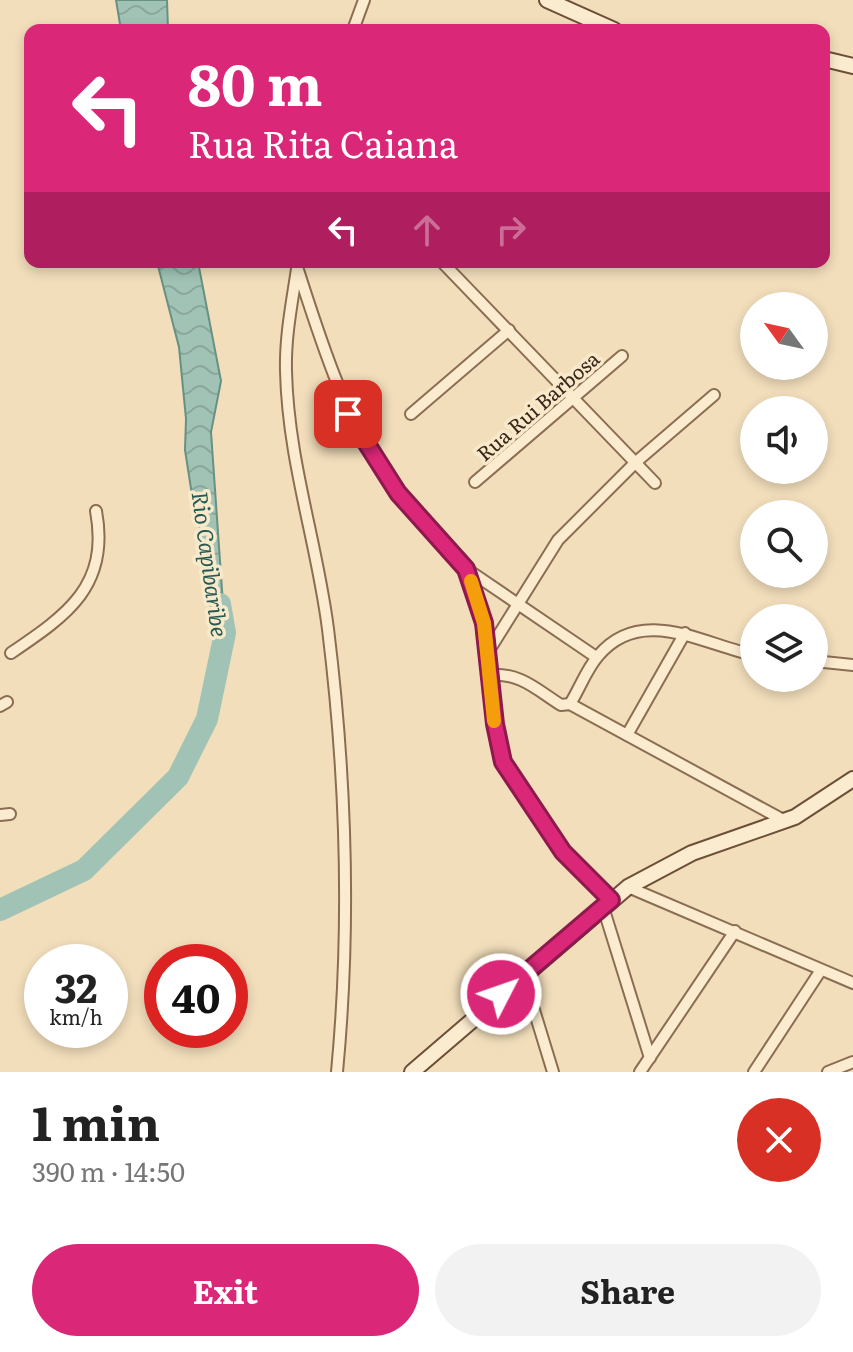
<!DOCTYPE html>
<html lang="en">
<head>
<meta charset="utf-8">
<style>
  body { margin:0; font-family:Literata,serif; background:#f2f2f2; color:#222; height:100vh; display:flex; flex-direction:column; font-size:30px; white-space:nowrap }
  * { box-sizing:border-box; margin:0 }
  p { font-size:26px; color:#767676 }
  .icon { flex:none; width:44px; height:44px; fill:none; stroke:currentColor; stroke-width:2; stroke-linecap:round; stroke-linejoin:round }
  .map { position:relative; height:1072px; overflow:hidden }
  .panel { display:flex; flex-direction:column; background:#fff; flex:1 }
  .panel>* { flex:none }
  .top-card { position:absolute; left:24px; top:24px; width:806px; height:244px; border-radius:16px; box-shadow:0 4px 12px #0003; background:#db2777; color:#fff; overflow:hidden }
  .needle { width:52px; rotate:303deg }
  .tools { position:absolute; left:740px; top:292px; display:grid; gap:16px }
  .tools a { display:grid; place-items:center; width:88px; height:88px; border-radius:50%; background:#fff; box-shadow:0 4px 12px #0003; font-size:40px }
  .speed { position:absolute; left:24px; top:944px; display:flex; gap:16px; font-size:40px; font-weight:700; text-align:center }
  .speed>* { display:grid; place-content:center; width:104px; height:104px; border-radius:50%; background:#fff; box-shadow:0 4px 12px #0003; line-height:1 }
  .speed small { font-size:20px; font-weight:400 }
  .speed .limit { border:12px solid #d22; background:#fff; color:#111 }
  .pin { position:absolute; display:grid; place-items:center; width:68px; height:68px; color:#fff; margin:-34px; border-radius:16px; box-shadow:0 4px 12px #0006 }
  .me { position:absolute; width:88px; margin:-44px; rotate:49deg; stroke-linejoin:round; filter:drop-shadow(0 0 6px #0008) }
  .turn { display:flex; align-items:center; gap:28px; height:168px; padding:0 32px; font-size:36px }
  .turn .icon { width:104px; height:104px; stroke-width:2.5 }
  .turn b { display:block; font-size:56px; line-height:68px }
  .lanes { display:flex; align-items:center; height:76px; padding:0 32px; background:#0003; justify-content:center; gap:40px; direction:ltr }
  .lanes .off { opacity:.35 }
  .round { display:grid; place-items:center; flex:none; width:84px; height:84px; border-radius:42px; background:#f2f2f2 }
  .headline { display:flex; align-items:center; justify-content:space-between; height:136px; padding:0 32px }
  h1 { font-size:48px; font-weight:700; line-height:60px }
  .action { display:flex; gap:16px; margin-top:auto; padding:16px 32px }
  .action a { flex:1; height:92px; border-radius:48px; background:#db2777; color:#fff; font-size:32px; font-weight:700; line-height:92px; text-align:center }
  .action a+a { background:#f2f2f2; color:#222 }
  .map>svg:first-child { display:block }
  .water { fill:url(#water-waves); stroke:#669183; stroke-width:2 }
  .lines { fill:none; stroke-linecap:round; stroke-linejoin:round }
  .river { stroke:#a0c3b6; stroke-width:22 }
  .street-casing { stroke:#8b6d53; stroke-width:14 }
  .secondary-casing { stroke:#6d4e37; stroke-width:18 }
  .street { stroke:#fceccf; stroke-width:10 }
  .secondary { stroke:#fceccf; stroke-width:14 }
  .route-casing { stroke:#8e194d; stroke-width:20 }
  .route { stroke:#db2777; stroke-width:14 }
  .slow { stroke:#f59e0b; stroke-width:14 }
  .labels { text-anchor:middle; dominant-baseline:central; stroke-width:7; stroke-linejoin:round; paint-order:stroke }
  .street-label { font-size:20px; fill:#39261a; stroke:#f9e9cb }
  .water-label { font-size:22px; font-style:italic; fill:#275a53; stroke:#f9e9cb }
</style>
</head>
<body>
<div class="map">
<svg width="853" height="1072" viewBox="0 0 853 1072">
  <defs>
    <pattern id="water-waves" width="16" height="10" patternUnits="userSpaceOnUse" patternTransform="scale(2)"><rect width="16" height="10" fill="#a0c3b6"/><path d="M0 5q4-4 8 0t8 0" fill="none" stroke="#8ba79c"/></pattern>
  </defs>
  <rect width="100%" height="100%" fill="#f2debb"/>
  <g class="water">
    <polygon points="116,0 167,0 168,30 121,30"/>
    <polygon points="157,262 198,262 221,381 211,432 225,633 192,495 185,450 186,419 179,347"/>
  </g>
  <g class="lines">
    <polyline class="river" points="0,910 84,870 178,777 207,719 225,633 220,604"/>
    <defs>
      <g id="street">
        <polyline points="353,30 364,0"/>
        <path d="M298 262C293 298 285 334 286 371 288 461 317 542 328 629 346 775 351 925 337 1072"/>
        <polyline points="442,262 655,483"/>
        <path d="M298 270C322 344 343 413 387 478 415 519 457 549 477 595L503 762 563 852 611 900"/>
        <polyline points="411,414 509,330"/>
        <polyline points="475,482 622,356"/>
        <polyline points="468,570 596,657"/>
        <polyline points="488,652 558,540 636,462 714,395"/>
        <path d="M11 653C67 615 110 586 96 511"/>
        <polyline points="814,661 853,665"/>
        <path d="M489 675C520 672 537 690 561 705L570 704 785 821"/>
        <path d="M570 704C580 688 586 670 598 656 641 604 704 645 754 655"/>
        <polyline points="0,706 7,702"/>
        <polyline points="627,735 685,633"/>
        <polyline points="0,815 10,814"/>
        <polyline points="628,887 853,983"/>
        <polyline points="603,907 650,1058"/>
        <polyline points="523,974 553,1072"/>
        <polyline points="640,1072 735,931"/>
        <polyline points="754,1072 821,970"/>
        <polyline points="828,1072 853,1062"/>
      </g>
      <g id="secondary">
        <polyline points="547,0 614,30"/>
        <polyline points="824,59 853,66"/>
        <polyline points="412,1072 628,887 692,853 795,817 853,779"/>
      </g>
    </defs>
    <use href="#street" class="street-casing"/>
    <use href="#secondary" class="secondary-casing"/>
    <use href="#street" class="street"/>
    <use href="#secondary" class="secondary"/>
  </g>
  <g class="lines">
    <defs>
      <polyline id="route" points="348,414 398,493 466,569 484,623 495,724 503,762 563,852 611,900 501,994"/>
    </defs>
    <use href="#route" class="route-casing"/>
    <use href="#route" class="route"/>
    <polyline class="slow" points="471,581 484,623 494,721"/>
  </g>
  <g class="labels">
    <g class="street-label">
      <text transform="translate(537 405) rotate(-41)">Rua Rui Barbosa</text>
    </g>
    <g class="water-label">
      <text transform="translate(211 564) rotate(82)">Rio Capibaribe</text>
    </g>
  </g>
</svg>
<div class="tools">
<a><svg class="needle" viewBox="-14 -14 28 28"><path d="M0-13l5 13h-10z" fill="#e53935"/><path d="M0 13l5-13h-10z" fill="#767676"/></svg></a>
<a><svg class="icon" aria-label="sound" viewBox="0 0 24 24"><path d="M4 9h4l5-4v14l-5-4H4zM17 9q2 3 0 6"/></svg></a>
<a><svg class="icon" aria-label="search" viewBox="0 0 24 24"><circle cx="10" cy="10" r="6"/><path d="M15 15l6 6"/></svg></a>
<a><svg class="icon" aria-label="layers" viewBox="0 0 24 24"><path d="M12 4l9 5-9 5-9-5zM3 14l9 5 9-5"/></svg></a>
</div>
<div class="speed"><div>32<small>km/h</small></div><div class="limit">40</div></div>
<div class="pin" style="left:348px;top:414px;background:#d93025"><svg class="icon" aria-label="arrive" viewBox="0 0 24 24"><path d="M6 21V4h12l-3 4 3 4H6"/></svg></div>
<svg class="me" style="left:501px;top:994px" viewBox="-20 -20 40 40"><circle r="17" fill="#db2777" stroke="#fff" stroke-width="3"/><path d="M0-11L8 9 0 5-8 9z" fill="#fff"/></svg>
<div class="top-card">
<div class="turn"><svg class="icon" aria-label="left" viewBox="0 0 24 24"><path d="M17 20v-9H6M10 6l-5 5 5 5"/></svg><div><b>80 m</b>Rua Rita Caiana</div></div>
<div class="lanes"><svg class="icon" aria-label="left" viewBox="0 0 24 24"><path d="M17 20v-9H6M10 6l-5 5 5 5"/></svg><svg class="icon off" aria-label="ahead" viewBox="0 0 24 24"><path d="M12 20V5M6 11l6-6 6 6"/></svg><svg class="icon off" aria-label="right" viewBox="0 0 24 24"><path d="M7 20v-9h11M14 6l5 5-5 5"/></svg></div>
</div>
</div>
<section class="panel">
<div class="headline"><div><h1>1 min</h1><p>390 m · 14:50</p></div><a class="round" style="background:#d93025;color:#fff"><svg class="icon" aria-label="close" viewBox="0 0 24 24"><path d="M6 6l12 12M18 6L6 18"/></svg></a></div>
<div class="action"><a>Exit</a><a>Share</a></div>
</section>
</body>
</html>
